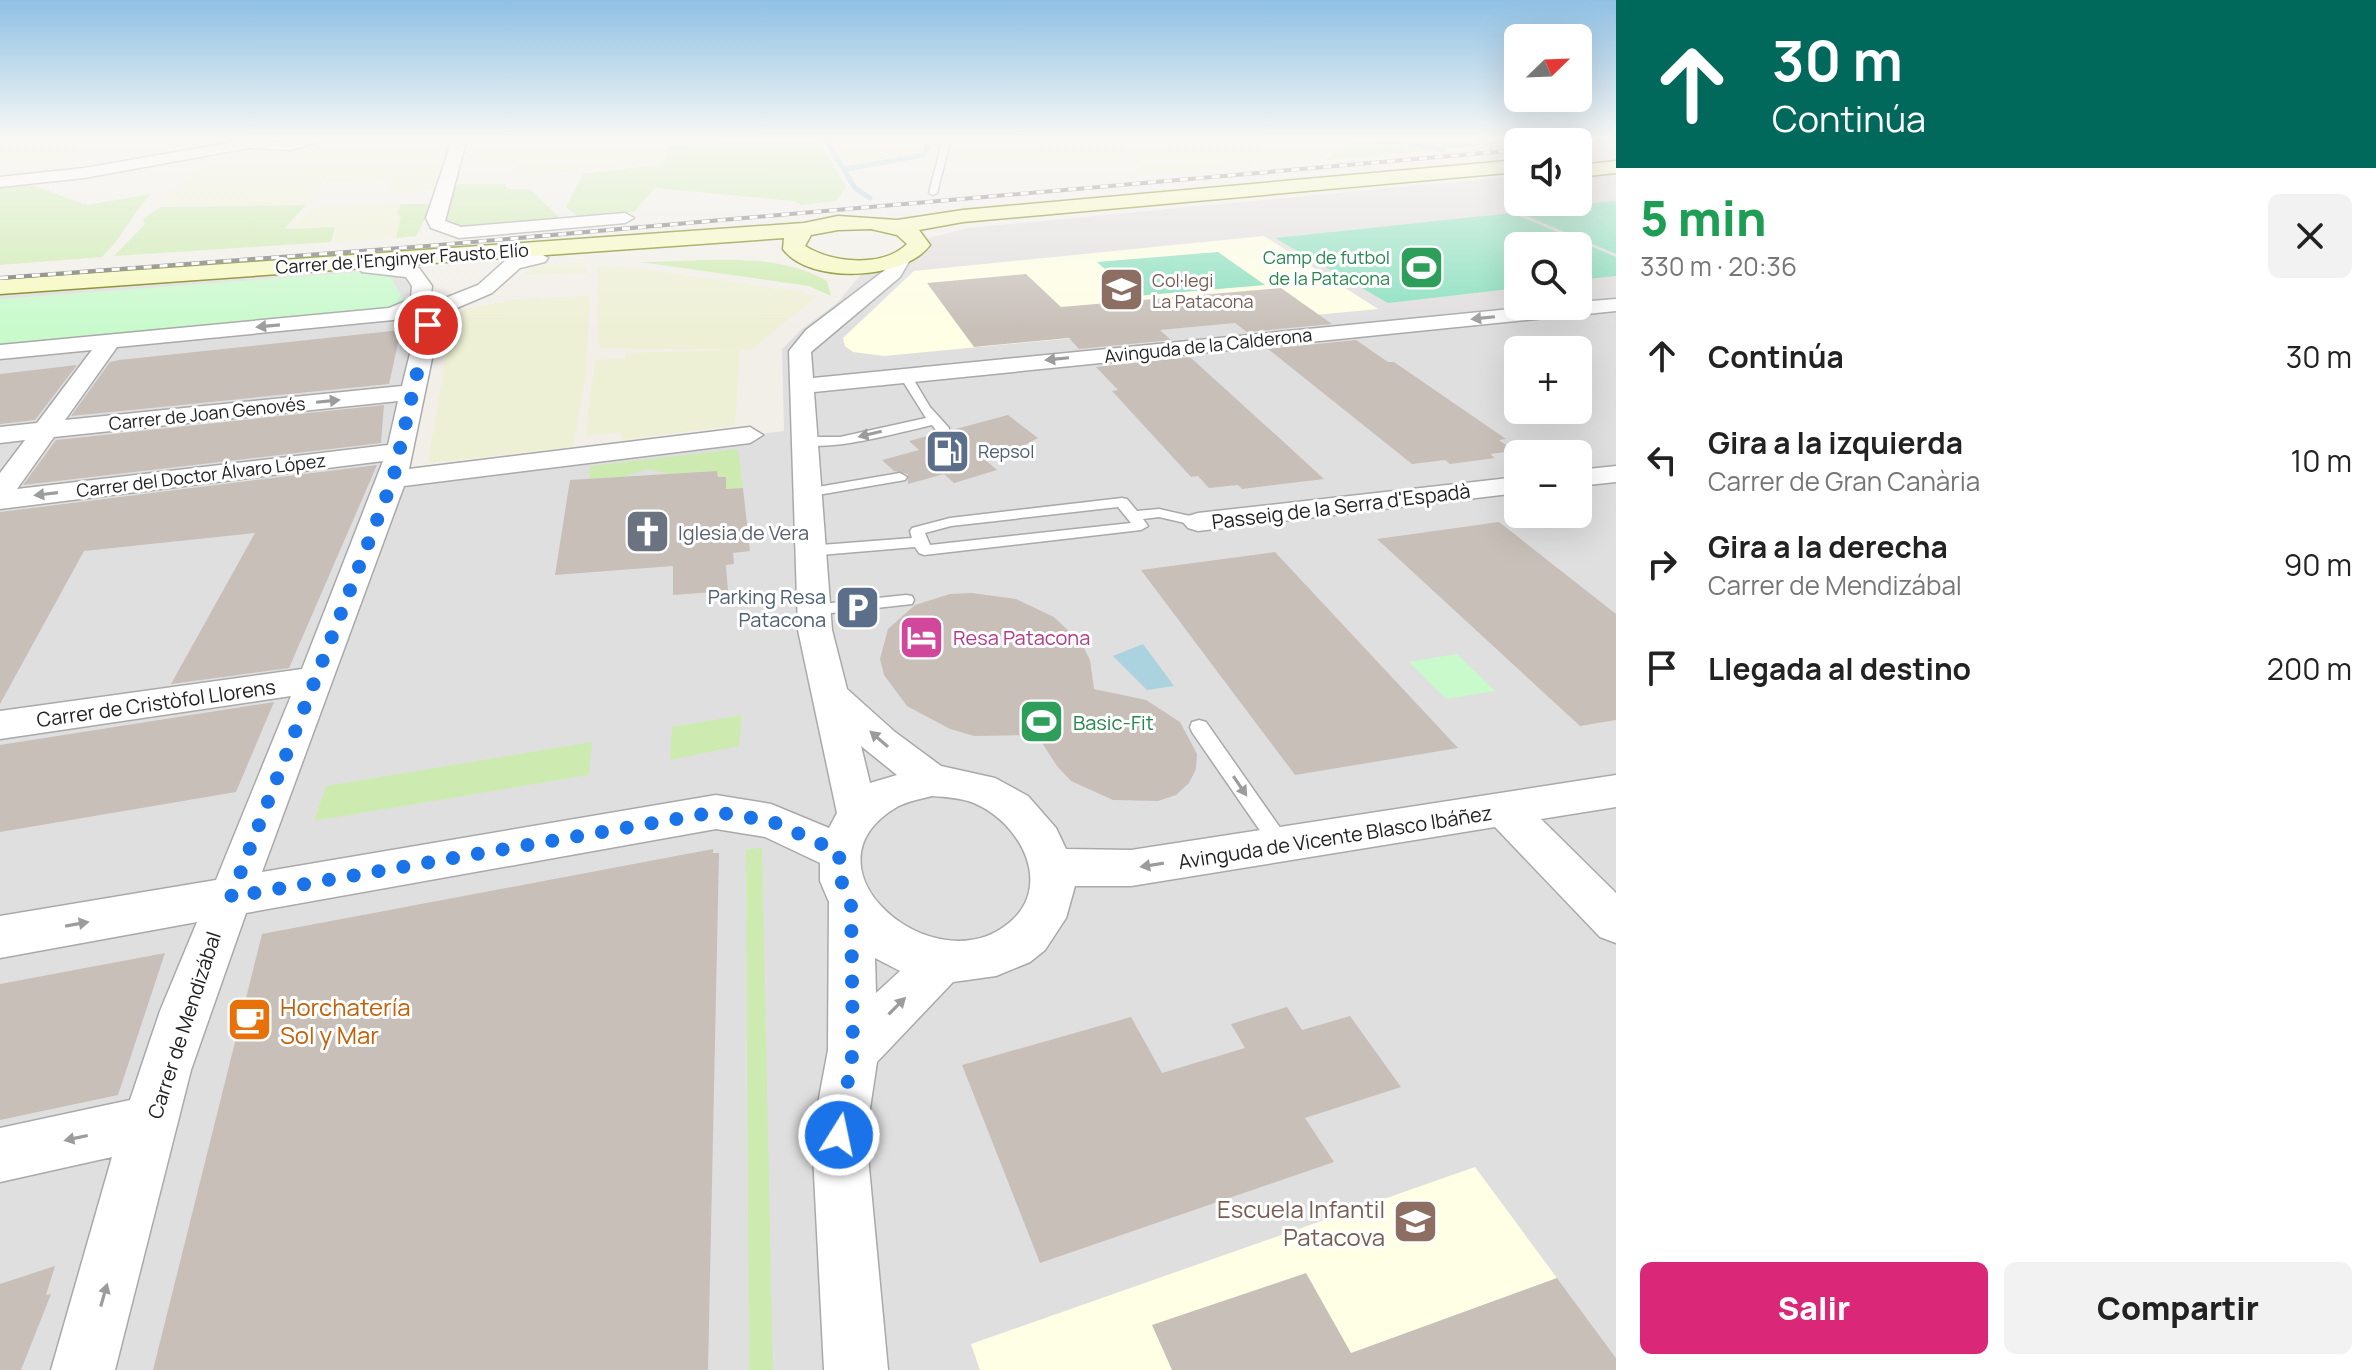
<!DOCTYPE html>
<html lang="es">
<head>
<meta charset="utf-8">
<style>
  body { margin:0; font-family:Manrope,sans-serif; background:#f2f2f2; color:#222; height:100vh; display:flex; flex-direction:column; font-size:30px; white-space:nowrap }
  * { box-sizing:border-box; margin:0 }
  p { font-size:26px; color:#767676 }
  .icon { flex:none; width:44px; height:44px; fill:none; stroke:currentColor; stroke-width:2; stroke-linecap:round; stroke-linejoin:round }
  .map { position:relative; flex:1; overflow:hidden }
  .drawer { display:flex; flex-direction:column; background:#fff; width:760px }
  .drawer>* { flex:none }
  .top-card { background:#00695c; color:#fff; overflow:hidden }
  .needle { width:52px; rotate:67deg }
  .tools { position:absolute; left:1504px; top:24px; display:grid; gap:16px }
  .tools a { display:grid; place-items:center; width:88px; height:88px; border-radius:12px; background:#fff; box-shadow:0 8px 32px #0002; font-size:40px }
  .pin { position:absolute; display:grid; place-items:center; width:68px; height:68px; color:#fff; margin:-34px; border:4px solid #fff; border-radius:50%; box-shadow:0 2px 8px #0007 }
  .me { position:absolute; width:88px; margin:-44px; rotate:10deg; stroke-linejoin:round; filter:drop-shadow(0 0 6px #0008) }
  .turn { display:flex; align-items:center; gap:28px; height:168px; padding:0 24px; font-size:36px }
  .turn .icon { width:104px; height:104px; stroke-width:2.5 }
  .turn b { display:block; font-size:56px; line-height:68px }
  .round { display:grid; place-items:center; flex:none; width:84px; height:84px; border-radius:12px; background:#f2f2f2 }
  .head { display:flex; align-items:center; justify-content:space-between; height:136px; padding:0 24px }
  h1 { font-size:48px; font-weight:800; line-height:60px; color:#1e9e55 }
  .cta { display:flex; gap:16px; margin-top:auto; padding:16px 24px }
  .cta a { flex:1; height:92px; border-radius:12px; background:#db2777; color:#fff; font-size:32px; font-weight:800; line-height:92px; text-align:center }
  .cta a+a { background:#f2f2f2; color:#222 }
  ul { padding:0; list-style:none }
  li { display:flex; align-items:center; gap:24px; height:104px; padding:0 24px }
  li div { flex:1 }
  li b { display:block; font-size:30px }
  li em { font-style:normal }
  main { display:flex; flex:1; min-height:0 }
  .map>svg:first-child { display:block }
  .residential { fill:#e0dfdf; fill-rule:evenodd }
  .education { fill:#ffffe5 }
  .farmland { fill:#eef0d5 }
  .grass { fill:#cdebb0 }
  .park { fill:#c8facc }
  .pitch { fill:#88e0be }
  .water { fill:#aad3df }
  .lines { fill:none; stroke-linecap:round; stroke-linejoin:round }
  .stream { stroke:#aad3df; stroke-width:5 }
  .building { fill:#c7bfb8 }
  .lane-casing { stroke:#a9a9a9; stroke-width:3 }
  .street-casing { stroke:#a9a9a9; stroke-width:3 }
  .secondary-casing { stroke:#707d05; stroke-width:3 }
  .lane { fill:#fff; fill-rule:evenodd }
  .street { fill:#fff; fill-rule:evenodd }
  .secondary { fill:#f7fabf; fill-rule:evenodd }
  .rail-casing { stroke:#707070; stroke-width:4 }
  .rail { stroke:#fff; stroke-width:3; stroke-dasharray:8; stroke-linecap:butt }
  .oneway { fill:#9c9c9c }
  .route { stroke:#1a73e8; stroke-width:14; stroke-dasharray:0 25.2 }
  .labels { text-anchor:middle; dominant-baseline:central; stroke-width:6; stroke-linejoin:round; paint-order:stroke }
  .far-leisure-label { font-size:18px; fill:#27864d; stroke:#fff; text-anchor:end }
  .far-street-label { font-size:18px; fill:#222; stroke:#fff }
  .far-education-label { font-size:18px; fill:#785e54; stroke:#fff; text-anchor:start }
  .far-service-label { font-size:18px; fill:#4e5e75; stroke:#fff; text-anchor:start }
  .street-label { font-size:20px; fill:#222; stroke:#fff }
  .worship-label { font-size:20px; fill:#5b616d; stroke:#fff; text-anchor:start }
  .service-label { font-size:20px; fill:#4e5e75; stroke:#fff; text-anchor:end }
  .hotel-label { font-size:20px; fill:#b23c85; stroke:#fff; text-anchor:start }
  .leisure-label { font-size:20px; fill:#27864d; stroke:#fff; text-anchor:start }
  .near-food-label { font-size:24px; fill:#c56008; stroke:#fff; text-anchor:start }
  .near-education-label { font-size:24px; fill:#785e54; stroke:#fff; text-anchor:end }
</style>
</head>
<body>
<main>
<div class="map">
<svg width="1616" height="1370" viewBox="0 0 1616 1370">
  <rect width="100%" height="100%" fill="#f2efe9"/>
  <path class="residential" d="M1616 167V1370H0V295L369 268 403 269 424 294 428 325 394 478 784 431 782 349 802 329 837 303 868 266 885 264 918 241 968 228 1518 176V202H1578V171ZM1518 246H1578V306H1518ZM1518 350H1578V410H1518ZM1518 454H1578V514H1518Z"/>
  <g class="education">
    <polygon points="1264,236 1378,309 884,356 853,352 845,346 843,338 914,271"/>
    <polygon points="1475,1167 1616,1358 1616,1370 980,1370 971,1344"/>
  </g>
  <g class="farmland">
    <polygon points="0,138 94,138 51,164 0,164"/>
    <polygon points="355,138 453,138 435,191 387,193 391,180 325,183 333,167 310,203 158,205 179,183 215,160 241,152 307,149"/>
    <polygon points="480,138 674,138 674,139 665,144 660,160 649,165 516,176 516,165 467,167"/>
    <polygon points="828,138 928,138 919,155 848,166"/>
    <polygon points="956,138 1127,138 1133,147 968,143 955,142"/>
    <polygon points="1161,138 1353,138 1320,160 1139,175 1132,150 1168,150"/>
    <polygon points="952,145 1121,149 1134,168 948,161"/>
    <polygon points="401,204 396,213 401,216 395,238 334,242 337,226 289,228 312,207"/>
    <polygon points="583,263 588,273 523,275 534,265"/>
    <polygon points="607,264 803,292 816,297 752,349 740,350 735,425 622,440 620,433 585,436 595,360 625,358 627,353 739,350 601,348 598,342 597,266"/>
    <polygon points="590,296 586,375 573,447 428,463 453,312 517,299"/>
  </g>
  <g class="grass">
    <polygon points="1356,138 1427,151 1325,160"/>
    <polygon points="1374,138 1568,138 1570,139 1427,150"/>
    <polygon points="818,139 846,187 836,201 801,205 795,201 655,188 634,212 578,217 566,207 583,174 657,165 665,161 669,146 673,145"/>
    <polygon points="459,184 504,184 508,189 530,189 562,220 464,230 444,220 453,187"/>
    <path d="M31 185 87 205 151 194C131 215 123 237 102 257L0 265V187Z"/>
    <polygon points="401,204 433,204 416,236 396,238 401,216 396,214"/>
    <polygon points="306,205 284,229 335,227 331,242 114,256 145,224 143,219 160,207"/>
    <path d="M640 262C699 262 774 250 827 281L831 296 809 286Z"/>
    <polygon points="738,449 743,488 719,490 726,477 718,477 717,471 670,474 647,469 624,477 589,479 590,466"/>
    <polygon points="742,715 739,746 670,760 672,727"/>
    <polygon points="592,742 589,775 314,821 326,786"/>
    <polygon points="762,848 773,1370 749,1370 746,849"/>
  </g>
  <g class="park">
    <polygon points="387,270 407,307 0,348 0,299"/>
    <polygon points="1457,654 1495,691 1446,699 1409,662"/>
  </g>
  <g class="pitch">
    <polygon points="1616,202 1616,254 1515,211 1614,201"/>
    <polygon points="1512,213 1616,257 1616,276 1578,280 1578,246 1518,246 1518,288 1388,303 1275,238"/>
    <polygon points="1218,252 1265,285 1136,296 1097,262"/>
  </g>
  <polygon class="water" points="1143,644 1174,686 1147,690 1113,656"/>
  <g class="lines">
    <g class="stream">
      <polyline points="825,138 855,188 870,198"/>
      <polyline points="1370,138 1443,150"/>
      <polyline points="846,169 924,155 931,138"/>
    </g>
  </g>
  <g class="building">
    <polygon points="1026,274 1061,307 1281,288 1332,324 1247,332 1235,323 1160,330 1171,340 1079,349 1069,338 974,347 927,283"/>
    <polygon points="401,330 389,384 71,416 110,362 119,360"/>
    <polygon points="1356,340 1388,362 1394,362 1506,439 1499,440 1515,451 1490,454 1495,458 1450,464 1445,460 1412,464 1268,349"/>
    <polygon points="1190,357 1287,445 1324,479 1242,489 1238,485 1209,488 1198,476 1191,477 1112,391 1118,390 1096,367"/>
    <polygon points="77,365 35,420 0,424 0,374"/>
    <polygon points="384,405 381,443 23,485 56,440"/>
    <polygon points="1008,415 1038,438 1017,449 983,458 997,470 954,483 944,474 908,484 908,474 894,471 882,460 919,450 909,441 935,434 949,437 952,430"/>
    <polygon points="377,465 289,668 171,684 255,533 84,551 0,704 0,512"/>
    <polygon points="717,471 718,477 726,477 726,489 743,488 750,551 733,553 734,564 726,565 728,591 673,595 673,566 555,575 570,480"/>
    <polygon points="1499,522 1616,614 1616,720 1580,726 1377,539"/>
    <polygon points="1275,552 1458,748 1295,775 1141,570"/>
    <polygon points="972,593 1016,599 1054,617 1082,644 1090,660 1094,689 1146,700 1180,722 1197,754 1196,769 1189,783 1176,795 1158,801 1113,800 1071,781 1057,766 1037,735 974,736 950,729 907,706 884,675 880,659 888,629 915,605 950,594"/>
    <polygon points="274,702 236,792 0,832 0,745"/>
    <polygon points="713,849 713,853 719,853 708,1370 153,1370 262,934"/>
    <polygon points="165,953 118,1095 0,1120 0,984"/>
    <polygon points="1287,1007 1302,1030 1350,1016 1401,1087 1305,1118 1334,1162 1040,1263 962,1065 1131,1017 1162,1073 1245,1048 1231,1024"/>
    <polygon points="55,1266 46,1295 51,1294 21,1370 0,1370 0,1284"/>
    <polygon points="1306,1273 1351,1353 1557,1278 1616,1358 1616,1370 1172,1370 1152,1325"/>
  </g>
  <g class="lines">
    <defs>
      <g id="lane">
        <polygon points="943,138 951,138 937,193 933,195 929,193"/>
        <path d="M905 371 909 372 930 407 949 428V434H939L932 425C905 431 818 456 797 441L804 437H840L926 418 899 375Z"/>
        <polygon points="900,473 907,477 905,480 806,497 799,493 806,489"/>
        <path d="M1122 498 1127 499 1137 511 1159 509 1203 519 1205 522 1198 526 1159 517 1143 519 1148 526 1141 530 924 555 919 553 915 547 808 556 800 551 808 546 912 538 910 531 912 528 950 518ZM1118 507 1131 523 930 545 925 533 951 526Z"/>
        <polygon points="906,595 912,596 914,600 912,604 813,615 805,610 813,605"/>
        <polygon points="1199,720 1206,722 1288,839 1292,845 1288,851 1281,854 1274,851 1192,732 1190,727 1192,722"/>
      </g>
      <g id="street">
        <polygon points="230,138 267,142 331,138 291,150 249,148 84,178 0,187 0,177 84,168 234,142"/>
        <polygon points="453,138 467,138 445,221 461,227 625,213 634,218 625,223 459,238 431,228 426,218"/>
        <path d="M538 252 548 258 545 262 520 268 492 293 445 313 439 325 409 469 750 427 763 435 750 443 404 486 262 872 716 795 771 804 829 828 837 813 798 630 789 351 806 330 885 270 893 256 900 254 910 260 900 277 811 352 813 378 1542 306H1578V302L1616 299V311L814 392 832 630 847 689 895 732 941 766 995 778 1028 796 1056 828 1066 849 1131 850 1616 775V807L1541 819 1616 893V943L1600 937 1495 827 1131 886H1075L1066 918 1045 950 1030 962 996 976 953 982 877 1062 866 1135 888 1370H824L812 1135 828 1050 829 902 820 881V863L765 837 716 829 246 913 191 1070 115 1370H51L112 1157 0 1182V1128L130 1100 160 1011 197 922 0 958V916L216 880 291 696 0 739V711L302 669 383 461 0 509V473L25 440 0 443V427L37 423 92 350 0 359V345L389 308 411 299 412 286 406 277 362 272 359 268 369 262 419 268 432 286 430 304 478 285 506 260ZM427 307 417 325 402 386 65 420 117 347 393 320ZM398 401 388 445 17 489 54 437ZM861 746 897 775 870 783ZM932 796C946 797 961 798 974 803 1021 823 1054 886 1009 923 934 986 794 867 897 807 907 801 921 799 932 796ZM875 958 900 971 876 993Z"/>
        <polygon points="1616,466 1616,482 1578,486 1578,470"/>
        <polygon points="1518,477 1518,493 1198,531 1188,528 1183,522 1188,516 1198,513"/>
      </g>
      <g id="secondary">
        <path d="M1518 160V172L963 222 919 230 930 245C905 280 809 285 783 249L784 238 0 294V280L804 223 838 216 897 220 963 210ZM871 229 897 235 907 244C883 268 832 263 805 246L811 235 838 230Z"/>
        <polygon points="1616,161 1616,173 1578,177 1578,165"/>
      </g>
    </defs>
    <use href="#lane" class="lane-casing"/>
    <use href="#street" class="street-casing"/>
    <use href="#secondary" class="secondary-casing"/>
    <use href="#lane" class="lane"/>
    <use href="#street" class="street"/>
    <use href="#secondary" class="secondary"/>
    <defs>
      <g id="rail">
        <polyline points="1575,142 1616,138"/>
        <polyline points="0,278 427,246 1518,150"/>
      </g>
    </defs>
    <use href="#rail" class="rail-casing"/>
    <use href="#rail" class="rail"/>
  </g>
  <defs><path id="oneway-solid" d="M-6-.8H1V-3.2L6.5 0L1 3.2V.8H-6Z" transform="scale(2)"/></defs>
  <g class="oneway">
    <use href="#oneway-solid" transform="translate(1483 318) rotate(174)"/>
    <use href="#oneway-solid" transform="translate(268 326) rotate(175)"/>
    <use href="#oneway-solid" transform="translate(1057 359) rotate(174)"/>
    <use href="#oneway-solid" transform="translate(328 401) rotate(-6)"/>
    <use href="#oneway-solid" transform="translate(870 434) rotate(167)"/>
    <use href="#oneway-solid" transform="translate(46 494) rotate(173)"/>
    <use href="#oneway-solid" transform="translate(879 739) rotate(-139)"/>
    <use href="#oneway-solid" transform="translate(1240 786) rotate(56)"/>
    <use href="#oneway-solid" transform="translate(1152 865) rotate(171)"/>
    <use href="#oneway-solid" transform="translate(77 924) rotate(-10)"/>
    <use href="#oneway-solid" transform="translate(897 1006) rotate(-45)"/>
    <use href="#oneway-solid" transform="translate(76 1138) rotate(168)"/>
    <use href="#oneway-solid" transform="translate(104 1295) rotate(-74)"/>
  </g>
  <linearGradient id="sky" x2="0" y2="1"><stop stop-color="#8fc0e4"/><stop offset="0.42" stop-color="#f9f8f5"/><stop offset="1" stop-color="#f9f8f5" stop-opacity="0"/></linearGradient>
  <rect width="1616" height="330" fill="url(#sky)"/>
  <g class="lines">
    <polyline class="route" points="428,325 393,479 231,897 716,812 771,821 839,852 840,878 851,904 853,1050 839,1135"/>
  </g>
  <defs>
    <symbol id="stadium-square" viewBox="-11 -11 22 22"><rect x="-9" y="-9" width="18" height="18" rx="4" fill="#2e9e5b" stroke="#fff"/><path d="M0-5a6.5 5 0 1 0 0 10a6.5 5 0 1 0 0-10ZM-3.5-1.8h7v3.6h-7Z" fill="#fff"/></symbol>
    <symbol id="school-square" viewBox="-11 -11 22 22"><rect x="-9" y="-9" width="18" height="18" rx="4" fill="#8d6e63" stroke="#fff"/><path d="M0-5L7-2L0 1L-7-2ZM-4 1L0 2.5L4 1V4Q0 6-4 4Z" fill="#fff"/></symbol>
    <symbol id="fuel-square" viewBox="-11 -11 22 22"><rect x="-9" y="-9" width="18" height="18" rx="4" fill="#5c6f8a" stroke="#fff"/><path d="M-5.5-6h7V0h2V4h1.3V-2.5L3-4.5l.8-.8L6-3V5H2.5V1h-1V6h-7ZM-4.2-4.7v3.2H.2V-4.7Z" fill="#fff"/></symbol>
    <symbol id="church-square" viewBox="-11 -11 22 22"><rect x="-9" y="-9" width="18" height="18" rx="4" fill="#6b7280" stroke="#fff"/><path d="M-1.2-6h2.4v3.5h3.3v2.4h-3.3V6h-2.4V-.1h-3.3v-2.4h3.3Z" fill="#fff"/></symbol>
    <symbol id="parking-square" viewBox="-11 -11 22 22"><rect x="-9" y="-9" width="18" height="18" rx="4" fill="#5c6f8a" stroke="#fff"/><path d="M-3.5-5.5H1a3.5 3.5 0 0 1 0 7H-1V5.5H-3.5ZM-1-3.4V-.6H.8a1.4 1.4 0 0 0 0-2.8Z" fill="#fff"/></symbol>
    <symbol id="hotel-square" viewBox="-11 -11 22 22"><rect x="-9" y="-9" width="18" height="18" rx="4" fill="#d1479c" stroke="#fff"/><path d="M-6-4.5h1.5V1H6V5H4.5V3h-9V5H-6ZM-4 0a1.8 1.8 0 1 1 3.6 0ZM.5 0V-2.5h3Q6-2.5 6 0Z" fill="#fff"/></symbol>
    <symbol id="cafe-square" viewBox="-11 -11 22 22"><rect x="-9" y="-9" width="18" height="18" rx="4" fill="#e8710a" stroke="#fff"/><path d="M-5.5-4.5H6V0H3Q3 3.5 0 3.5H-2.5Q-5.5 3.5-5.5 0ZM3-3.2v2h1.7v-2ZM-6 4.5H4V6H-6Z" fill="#fff"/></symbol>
  </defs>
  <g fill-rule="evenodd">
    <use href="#stadium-square" x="1396" y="242" width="51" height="51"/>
    <use href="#school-square" x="1096" y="264" width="51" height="51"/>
    <use href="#fuel-square" x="922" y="426" width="51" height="51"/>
    <use href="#church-square" x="622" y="506" width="51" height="51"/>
    <use href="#parking-square" x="832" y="582" width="51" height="51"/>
    <use href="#hotel-square" x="896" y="612" width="51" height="51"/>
    <use href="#stadium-square" x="1016" y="696" width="51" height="51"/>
    <use href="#cafe-square" x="224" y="994" width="51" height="51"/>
    <use href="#school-square" x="1390" y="1196" width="51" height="51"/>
  </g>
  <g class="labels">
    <g class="far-leisure-label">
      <text x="1390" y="257">Camp de futbol<tspan x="1390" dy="21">de la Patacona</tspan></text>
    </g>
    <g class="far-street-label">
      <text transform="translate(402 258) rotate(-4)">Carrer de l'Enginyer Fausto Elío</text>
      <text transform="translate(1208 345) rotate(-6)">Avinguda de la Calderona</text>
      <text transform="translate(207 413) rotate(-6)">Carrer de Joan Genovés</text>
      <text transform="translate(201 475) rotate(-7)">Carrer del Doctor Álvaro López</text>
    </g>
    <g class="far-education-label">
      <text x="1152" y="280">Col·legi<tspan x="1152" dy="21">La Patacona</tspan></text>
    </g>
    <g class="far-service-label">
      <text x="978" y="451">Repsol</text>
    </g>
    <g class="street-label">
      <text transform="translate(1341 506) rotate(-7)">Passeig de la Serra d'Espadà</text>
      <text transform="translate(156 703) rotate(-8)">Carrer de Cristòfol Llorens</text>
      <text transform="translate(1335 837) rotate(-9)">Avinguda de Vicente Blasco Ibáñez</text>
      <text transform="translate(184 1025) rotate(-72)">Carrer de Mendizábal</text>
    </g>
    <g class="worship-label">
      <text x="678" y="532">Iglesia de Vera</text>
    </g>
    <g class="service-label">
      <text x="826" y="596">Parking Resa<tspan x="826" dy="23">Patacona</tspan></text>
    </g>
    <g class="hotel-label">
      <text x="953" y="637">Resa Patacona</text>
    </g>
    <g class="leisure-label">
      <text x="1073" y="722">Basic-Fit</text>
    </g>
    <g class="near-food-label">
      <text x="280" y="1006">Horchatería<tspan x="280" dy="28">Sol y Mar</tspan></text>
    </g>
    <g class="near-education-label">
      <text x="1385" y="1208">Escuela Infantil<tspan x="1385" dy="28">Patacova</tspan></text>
    </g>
  </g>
</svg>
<div class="tools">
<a><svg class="needle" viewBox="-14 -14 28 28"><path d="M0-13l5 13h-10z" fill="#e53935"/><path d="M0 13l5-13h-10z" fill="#767676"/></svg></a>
<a><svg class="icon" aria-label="sound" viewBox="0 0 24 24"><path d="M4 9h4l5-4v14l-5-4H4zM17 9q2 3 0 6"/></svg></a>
<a><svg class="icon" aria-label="search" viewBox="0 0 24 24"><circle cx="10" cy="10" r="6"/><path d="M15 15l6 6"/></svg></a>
<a>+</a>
<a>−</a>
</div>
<div class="pin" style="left:428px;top:325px;background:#d93025"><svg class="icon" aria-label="arrive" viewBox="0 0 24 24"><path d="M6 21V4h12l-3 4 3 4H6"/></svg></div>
<svg class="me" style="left:839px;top:1135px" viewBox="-20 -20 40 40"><circle r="17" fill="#1a73e8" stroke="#fff" stroke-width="3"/><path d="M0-11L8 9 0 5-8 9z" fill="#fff"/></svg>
</div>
<section class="drawer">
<div class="top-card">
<div class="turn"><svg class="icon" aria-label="ahead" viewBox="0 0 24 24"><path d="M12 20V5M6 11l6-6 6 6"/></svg><div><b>30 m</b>Continúa</div></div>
</div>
<div class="head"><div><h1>5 min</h1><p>330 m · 20:36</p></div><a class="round"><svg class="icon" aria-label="close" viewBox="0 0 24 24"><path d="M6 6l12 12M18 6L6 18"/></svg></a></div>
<ul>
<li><svg class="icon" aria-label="ahead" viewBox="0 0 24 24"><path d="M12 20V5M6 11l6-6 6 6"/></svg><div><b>Continúa</b></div><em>30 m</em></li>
<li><svg class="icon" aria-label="left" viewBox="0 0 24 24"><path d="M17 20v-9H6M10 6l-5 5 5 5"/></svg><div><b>Gira a la izquierda</b><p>Carrer de Gran Canària</p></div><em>10 m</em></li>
<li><svg class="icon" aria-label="right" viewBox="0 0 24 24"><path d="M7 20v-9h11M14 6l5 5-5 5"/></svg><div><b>Gira a la derecha</b><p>Carrer de Mendizábal</p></div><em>90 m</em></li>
<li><svg class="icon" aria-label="arrive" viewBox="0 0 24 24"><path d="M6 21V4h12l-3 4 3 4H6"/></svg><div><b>Llegada al destino</b></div><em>200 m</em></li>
</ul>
<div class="cta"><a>Salir</a><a>Compartir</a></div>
</section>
</main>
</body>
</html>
